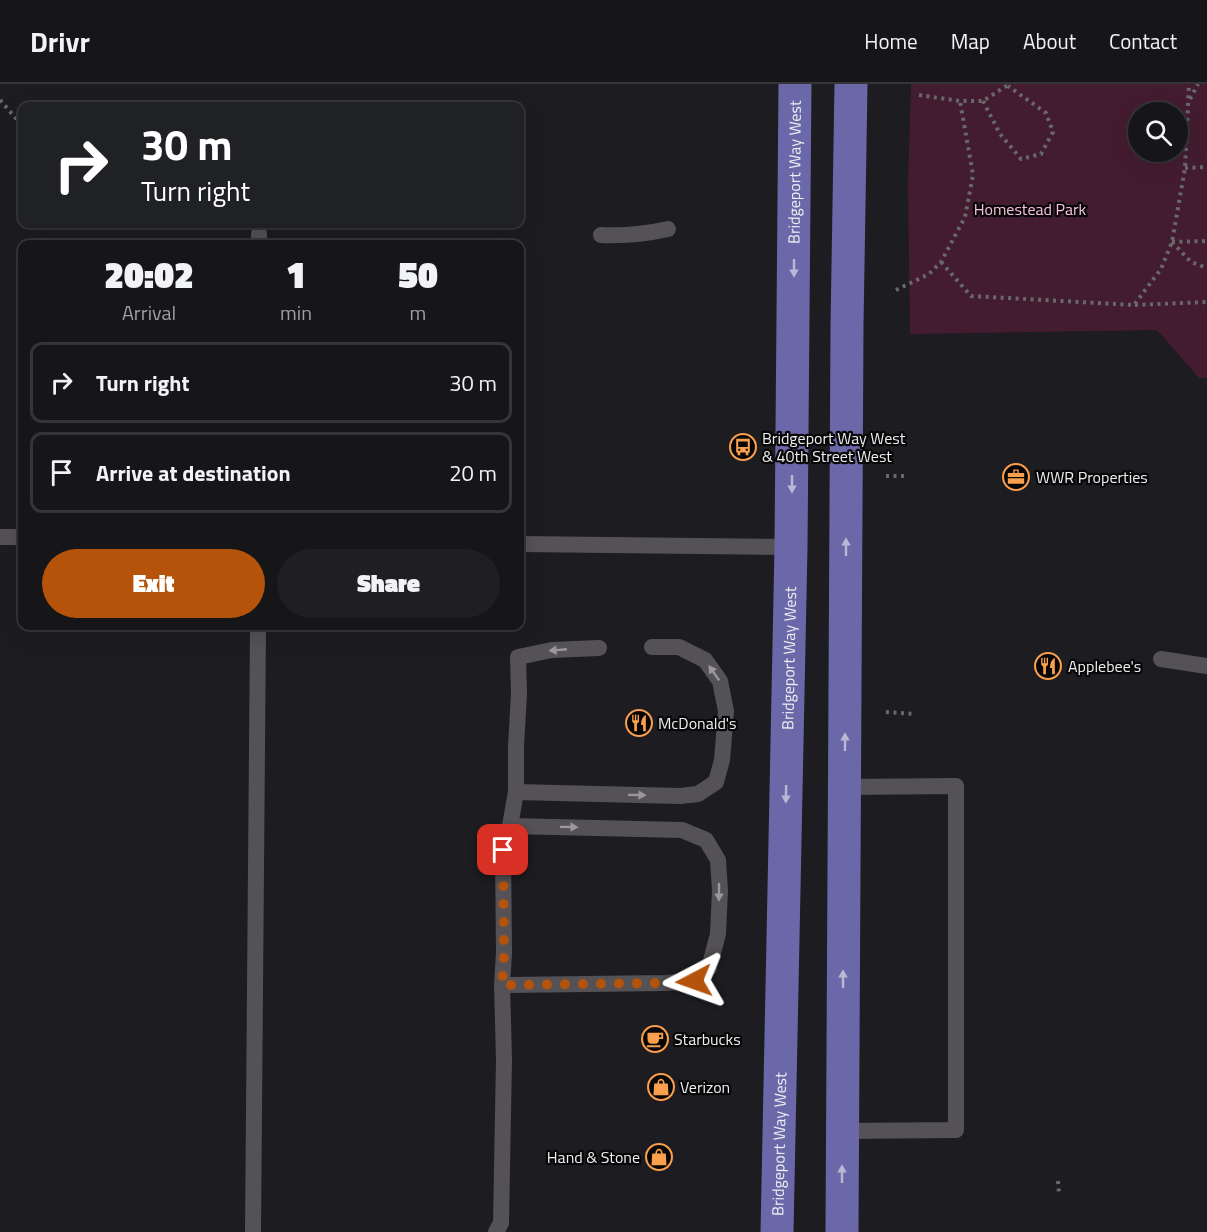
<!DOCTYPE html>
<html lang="en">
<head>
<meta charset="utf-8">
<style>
  body { margin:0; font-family:"Titillium Web",sans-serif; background:#1f1e21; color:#f1f3f6; height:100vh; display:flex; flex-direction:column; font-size:22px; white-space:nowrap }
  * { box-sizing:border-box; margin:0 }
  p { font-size:20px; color:#9e9fa2 }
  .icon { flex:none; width:33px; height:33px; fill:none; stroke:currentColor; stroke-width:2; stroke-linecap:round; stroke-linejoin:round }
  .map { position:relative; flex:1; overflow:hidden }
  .sheet { position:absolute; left:18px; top:156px; width:506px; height:390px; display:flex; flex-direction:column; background:#161518; border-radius:12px; box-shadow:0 6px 24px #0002,0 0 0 2px #353437 }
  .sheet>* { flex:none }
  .banner { position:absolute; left:18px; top:18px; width:506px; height:126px; border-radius:12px; box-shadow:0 6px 24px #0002,0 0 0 2px #353437; background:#202124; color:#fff; overflow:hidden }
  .tools { position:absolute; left:1128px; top:18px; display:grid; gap:12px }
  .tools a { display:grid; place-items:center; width:60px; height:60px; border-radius:50%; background:#161518; box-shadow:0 6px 24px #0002,0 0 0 2px #353437; font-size:30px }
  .pin { position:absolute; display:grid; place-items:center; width:51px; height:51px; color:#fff; margin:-26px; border-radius:12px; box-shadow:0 3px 9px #0006 }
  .me { position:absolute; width:66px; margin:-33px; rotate:266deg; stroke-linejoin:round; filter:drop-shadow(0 0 4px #0008) }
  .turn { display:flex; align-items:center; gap:21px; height:126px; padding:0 24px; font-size:27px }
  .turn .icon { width:78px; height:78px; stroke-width:2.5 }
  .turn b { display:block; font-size:42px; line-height:51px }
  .eta { display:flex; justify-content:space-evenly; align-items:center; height:102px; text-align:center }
  .eta b { font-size:36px; font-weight:800; line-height:42px }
  .primary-button { display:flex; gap:12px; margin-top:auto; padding:12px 24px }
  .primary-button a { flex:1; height:69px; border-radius:36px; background:#b45309; color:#fff; font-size:24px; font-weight:800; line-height:69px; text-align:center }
  .primary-button a+a { background:#1f1e21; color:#f1f3f6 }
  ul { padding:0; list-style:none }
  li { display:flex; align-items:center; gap:18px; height:81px; margin:0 12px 9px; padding:0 12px; border:3px solid #353437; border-radius:12px }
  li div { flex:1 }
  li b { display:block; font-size:22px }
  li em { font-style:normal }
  header { display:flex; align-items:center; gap:36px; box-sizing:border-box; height:84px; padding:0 30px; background:#161518; border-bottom:2px solid #353437 }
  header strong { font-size:28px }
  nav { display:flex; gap:33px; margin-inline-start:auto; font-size:21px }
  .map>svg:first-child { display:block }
  .park { fill:#441c30; fill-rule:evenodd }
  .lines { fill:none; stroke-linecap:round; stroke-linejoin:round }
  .path { stroke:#69686b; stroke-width:4; stroke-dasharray:3 4.5; stroke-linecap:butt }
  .lane { stroke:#555257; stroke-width:16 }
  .primary { stroke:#6b68a9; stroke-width:33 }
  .oneway { fill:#bab8d4 }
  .oneway2 { fill:#9a989c }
  .route { stroke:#b45309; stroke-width:10; stroke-dasharray:0 18 }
  .labels { text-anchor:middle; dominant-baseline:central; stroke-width:4.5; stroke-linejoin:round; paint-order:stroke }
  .street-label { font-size:16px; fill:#eeedf0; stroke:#070708 }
  .park-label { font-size:16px; fill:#f9c1d9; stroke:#070708 }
  .poi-label { font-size:16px; fill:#eeedf0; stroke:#070708; text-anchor:start }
</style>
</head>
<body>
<header>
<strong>Drivr</strong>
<nav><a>Home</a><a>Map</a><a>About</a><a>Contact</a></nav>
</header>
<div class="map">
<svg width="1207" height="1148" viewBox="0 0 1207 1148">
  <rect width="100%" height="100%" fill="#1d1c20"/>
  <path class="park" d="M911 0H1207V294H1199L1157 246 910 250 908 102ZM1138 28H1178V68H1138Z"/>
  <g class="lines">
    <g class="path">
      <polyline points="919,11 960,17 983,17 1008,1"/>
      <polyline points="1190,15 1198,0"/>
      <polyline points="0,16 19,38 22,38"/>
      <polyline points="983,17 1000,50 1021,75 1041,70 1053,48 1046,29 1008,2"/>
      <polyline points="1185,84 1207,83"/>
      <polyline points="1172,158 1191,178 1207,184"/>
      <polyline points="1172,158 1207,157"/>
      <polyline points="941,178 971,212 1134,221 1161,185 1172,158 1185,84 1189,0"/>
      <polyline points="896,206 929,190 941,178 965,133 973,91 960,17"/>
      <polyline points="1135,221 1207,218"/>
      <polyline points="886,392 906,392"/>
      <polyline points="886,628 916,630"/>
      <polyline points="1058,1097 1059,1110"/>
    </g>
    <g class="lane">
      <polyline points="259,150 259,160"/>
      <path d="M601 151C623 152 646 150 668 145"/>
      <polyline points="0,453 22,453"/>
      <polyline points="519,460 791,463"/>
      <polyline points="1161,575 1207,582"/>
      <polyline points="516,708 680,712 698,710 716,698 722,676 726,627 720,597 705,576 679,563 652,563"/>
      <polyline points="502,901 665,899 694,897 709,884 718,850 720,806 718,776 706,756 682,746 510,742"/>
      <polyline points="842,1047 956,1046 956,702 845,703"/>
      <polyline points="253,1148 258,542"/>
      <polyline points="496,1148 501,1139 504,975 502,901 504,869 503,766 510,742 516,708 516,662 519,610 518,573 552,566 599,564"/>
    </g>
    <g class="primary">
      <path id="s1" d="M777 1148 791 463 795 0"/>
      <polyline points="842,1148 847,242 851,0"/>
    </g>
  </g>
  <defs><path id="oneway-solid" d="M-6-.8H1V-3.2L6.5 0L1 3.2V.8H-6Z" transform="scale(1.5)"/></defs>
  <g class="oneway">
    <use href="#oneway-solid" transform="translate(794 184) rotate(90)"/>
    <use href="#oneway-solid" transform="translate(792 400) rotate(90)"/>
    <use href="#oneway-solid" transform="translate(846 463) rotate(-90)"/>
    <use href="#oneway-solid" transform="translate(845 658) rotate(-90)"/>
    <use href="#oneway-solid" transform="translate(786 710) rotate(91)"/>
    <use href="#oneway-solid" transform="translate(843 895) rotate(-90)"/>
    <use href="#oneway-solid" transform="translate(842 1090) rotate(-90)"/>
  </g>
  <g class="oneway2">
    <use href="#oneway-solid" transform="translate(558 566) rotate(175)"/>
    <use href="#oneway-solid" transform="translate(714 589) rotate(-125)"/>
    <use href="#oneway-solid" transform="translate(637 711) rotate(1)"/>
    <use href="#oneway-solid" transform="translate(569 743) rotate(1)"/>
    <use href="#oneway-solid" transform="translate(719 808) rotate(90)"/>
  </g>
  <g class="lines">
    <polyline class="route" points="503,766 504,869 502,901 665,899 694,897"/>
  </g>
  <defs>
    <symbol id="bus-ring" viewBox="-11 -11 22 22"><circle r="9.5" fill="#070708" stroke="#fa9f4e" stroke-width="1.5"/><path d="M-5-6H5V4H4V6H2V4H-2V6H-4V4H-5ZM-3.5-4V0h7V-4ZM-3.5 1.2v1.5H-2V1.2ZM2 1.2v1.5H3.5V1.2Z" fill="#fa9f4e"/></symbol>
    <symbol id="office-ring" viewBox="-11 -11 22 22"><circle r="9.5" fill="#070708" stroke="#fa9f4e" stroke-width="1.5"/><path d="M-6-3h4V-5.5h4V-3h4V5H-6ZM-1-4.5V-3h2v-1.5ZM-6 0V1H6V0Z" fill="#fa9f4e"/></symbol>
    <symbol id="restaurant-ring" viewBox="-11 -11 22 22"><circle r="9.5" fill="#070708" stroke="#fa9f4e" stroke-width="1.5"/><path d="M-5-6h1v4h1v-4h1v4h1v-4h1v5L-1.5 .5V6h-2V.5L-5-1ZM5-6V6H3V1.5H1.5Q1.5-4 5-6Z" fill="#fa9f4e"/></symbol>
    <symbol id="cafe-ring" viewBox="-11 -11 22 22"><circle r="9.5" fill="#070708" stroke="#fa9f4e" stroke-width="1.5"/><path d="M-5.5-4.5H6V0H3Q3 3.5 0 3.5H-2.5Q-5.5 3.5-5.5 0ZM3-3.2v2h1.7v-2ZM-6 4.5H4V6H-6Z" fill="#fa9f4e"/></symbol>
    <symbol id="shop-ring" viewBox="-11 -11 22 22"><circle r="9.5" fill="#070708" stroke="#fa9f4e" stroke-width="1.5"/><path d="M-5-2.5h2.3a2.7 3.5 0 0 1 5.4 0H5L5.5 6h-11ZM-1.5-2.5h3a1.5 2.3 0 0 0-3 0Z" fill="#fa9f4e"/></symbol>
  </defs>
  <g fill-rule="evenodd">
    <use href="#bus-ring" x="728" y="348" width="30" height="30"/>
    <use href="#office-ring" x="1001" y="378" width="30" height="30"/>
    <use href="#restaurant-ring" x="1033" y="567" width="30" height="30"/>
    <use href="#restaurant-ring" x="624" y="624" width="30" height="30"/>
    <use href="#cafe-ring" x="640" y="940" width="30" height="30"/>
    <use href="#shop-ring" x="646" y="988" width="30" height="30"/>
    <use href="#shop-ring" x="644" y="1058" width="30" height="30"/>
  </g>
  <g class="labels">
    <g class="street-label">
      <text stroke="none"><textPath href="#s1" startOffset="1060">Bridgeport Way West</textPath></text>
      <text stroke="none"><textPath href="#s1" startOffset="574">Bridgeport Way West</textPath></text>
      <text stroke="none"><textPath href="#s1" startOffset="88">Bridgeport Way West</textPath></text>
    </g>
    <g class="park-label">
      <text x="1030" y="125">Homestead Park</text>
    </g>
    <g class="poi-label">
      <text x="762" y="354">Bridgeport Way West<tspan x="762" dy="18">&amp; 40th Street West</tspan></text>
      <text x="1036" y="393">WWR Properties</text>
      <text x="1068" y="582">Applebee's</text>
      <text x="658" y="639">McDonald's</text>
      <text x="674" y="955">Starbucks</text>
      <text x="680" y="1003">Verizon</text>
      <text x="640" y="1073" text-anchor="end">Hand &amp; Stone</text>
    </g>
  </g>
</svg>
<div class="tools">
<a><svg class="icon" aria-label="search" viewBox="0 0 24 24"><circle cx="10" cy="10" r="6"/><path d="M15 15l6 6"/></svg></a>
</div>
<div class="pin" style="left:503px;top:766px;background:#d93025"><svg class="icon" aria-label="arrive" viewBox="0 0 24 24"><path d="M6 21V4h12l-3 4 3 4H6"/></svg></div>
<svg class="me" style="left:694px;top:897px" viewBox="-20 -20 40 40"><path d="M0-17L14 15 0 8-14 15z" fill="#b45309" stroke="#fff" stroke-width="4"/></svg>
<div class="banner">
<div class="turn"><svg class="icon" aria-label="right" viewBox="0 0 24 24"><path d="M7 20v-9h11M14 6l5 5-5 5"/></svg><div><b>30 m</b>Turn right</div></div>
</div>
<section class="sheet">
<div class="eta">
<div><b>20:02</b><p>Arrival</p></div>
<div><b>1</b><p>min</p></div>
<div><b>50</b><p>m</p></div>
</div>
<ul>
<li><svg class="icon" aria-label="right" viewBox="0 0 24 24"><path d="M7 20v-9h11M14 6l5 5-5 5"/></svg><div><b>Turn right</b></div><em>30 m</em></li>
<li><svg class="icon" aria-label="arrive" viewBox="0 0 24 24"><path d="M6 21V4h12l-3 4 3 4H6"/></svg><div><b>Arrive at destination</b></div><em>20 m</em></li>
</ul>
<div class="primary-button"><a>Exit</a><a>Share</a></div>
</section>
</div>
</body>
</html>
